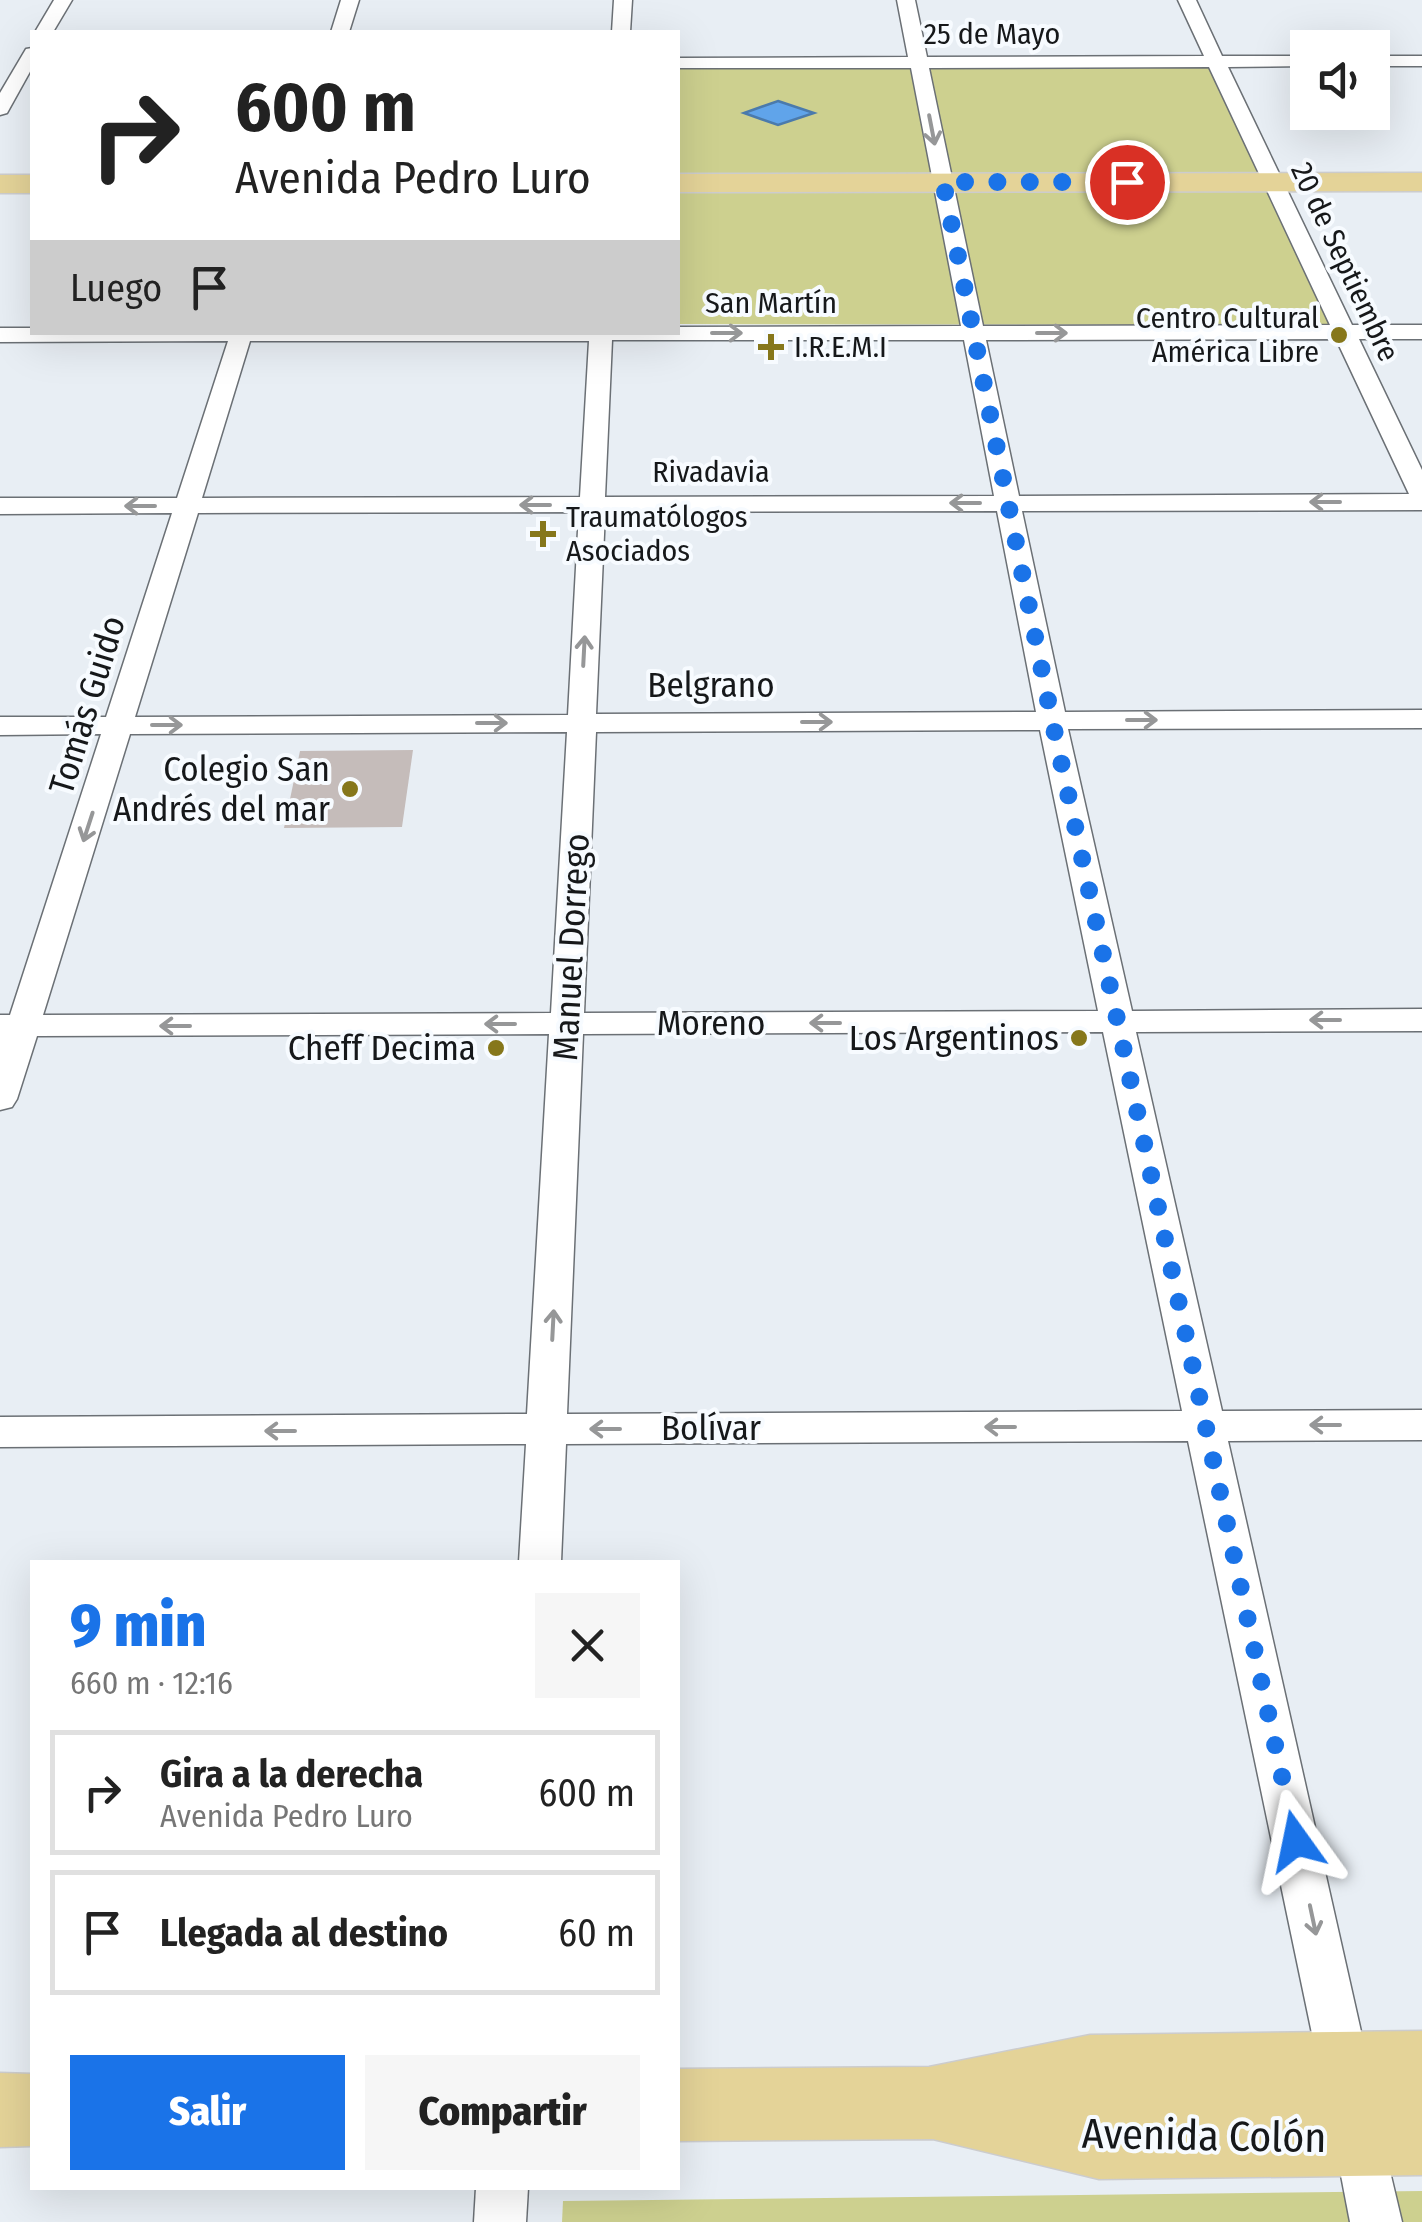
<!DOCTYPE html>
<html lang="es">
<head>
<meta charset="utf-8">
<style>
  body { margin:0; font-family:"Fira Sans Condensed",sans-serif; background:#f6f6f6; color:#222; height:100vh; display:flex; flex-direction:column; font-size:38px; white-space:nowrap }
  * { box-sizing:border-box; margin:0 }
  p { font-size:32px; color:#767676 }
  .icon { flex:none; width:55px; height:55px; fill:none; stroke:currentColor; stroke-width:2; stroke-linecap:round; stroke-linejoin:round }
  .map { position:relative; flex:1; overflow:hidden }
  .drawer { position:absolute; left:30px; top:1560px; width:650px; height:630px; display:flex; flex-direction:column; background:#fff; border-radius:0px; box-shadow:0 10px 40px #0002 }
  .drawer>* { flex:none }
  .banner { position:absolute; left:30px; top:30px; width:650px; height:305px; border-radius:0px; box-shadow:0 10px 40px #0002; background:#fff; color:#222; overflow:hidden }
  .buttons { position:absolute; left:1290px; top:30px; display:grid; gap:20px }
  .buttons a { display:grid; place-items:center; width:100px; height:100px; border-radius:0px; background:#fff; box-shadow:0 10px 40px #0002; font-size:50px }
  .pin { position:absolute; display:grid; place-items:center; width:85px; height:85px; color:#fff; margin:-42px; border:5px solid #fff; border-radius:50%; box-shadow:0 2px 10px #0007 }
  .me { position:absolute; width:110px; margin:-55px; rotate:348deg; stroke-linejoin:round; filter:drop-shadow(0 0 8px #0008) }
  .turn { display:flex; align-items:center; gap:35px; height:210px; padding:0 40px; font-size:45px }
  .turn .icon { width:130px; height:130px; stroke-width:2.5 }
  .turn b { display:block; font-size:70px; line-height:85px }
  .then { display:flex; align-items:center; height:95px; padding:0 40px; background:#0003; gap:20px; font-size:38px }
  .round { display:grid; place-items:center; flex:none; width:105px; height:105px; border-radius:0px; background:#f6f6f6 }
  .head { display:flex; align-items:center; justify-content:space-between; height:170px; padding:0 40px }
  h1 { font-size:60px; font-weight:800; line-height:75px; color:#1a73e8 }
  .primary-button { display:flex; gap:20px; margin-top:auto; padding:20px 40px }
  .primary-button a { flex:1; height:115px; border-radius:0px; background:#1a73e8; color:#fff; font-size:40px; font-weight:800; line-height:115px; text-align:center }
  .primary-button a+a { background:#f6f6f6; color:#222 }
  ul { padding:0; list-style:none }
  li { display:flex; align-items:center; gap:30px; height:125px; margin:0 20px 15px; padding:0 20px; border:5px solid #e0e0e0; border-radius:0px }
  li div { flex:1 }
  li b { display:block; font-size:38px }
  li em { font-style:normal }
  .map>svg:first-child { display:block }
  .green { fill:#cdd08f }
  .water { fill:#60a4ea; stroke:#4a7aac; stroke-width:2.5 }
  .building { fill:#c5bcba }
  .lines { fill:none; stroke-linecap:round; stroke-linejoin:round }
  .street-casing { stroke:#6b7075; stroke-width:3 }
  .primary-casing { stroke:#cccccd; stroke-width:3 }
  .street { fill:#fff; fill-rule:evenodd }
  .primary { fill:#e4d398; fill-rule:evenodd }
  .oneway { stroke:#969798 }
  .route { stroke:#1a73e8; stroke-width:18; stroke-dasharray:0 32.4 }
  .poi-dot { fill:#86771b; stroke:#f7fbff; stroke-width:4 }
  .labels { text-anchor:middle; dominant-baseline:central; stroke-width:8; stroke-linejoin:round; paint-order:stroke }
  .far-street-label { font-size:30px; fill:#16181a; stroke:#f7fbff }
  .far-poi-label { font-size:30px; fill:#16181a; stroke:#f7fbff; text-anchor:start }
  .street-label { font-size:35px; fill:#16181a; stroke:#f7fbff }
  .poi-label { font-size:35px; fill:#16181a; stroke:#f7fbff; text-anchor:end }
  .near-street-label { font-size:42px; fill:#16181a; stroke:#f7fbff }
</style>
</head>
<body>
<div class="map">
<svg width="1422" height="2222" viewBox="0 0 1422 2222">
  <rect width="100%" height="100%" fill="#e8eef4"/>
  <g class="green">
    <polygon points="1209,65 1330,325 678,324 678,68"/>
    <polygon points="1422,2191 1422,2222 562,2222 563,2201"/>
  </g>
  <polygon class="water" points="778,101 814,113 778,125 744,113"/>
  <polygon class="building" points="413,750 402,827 284,828 300,751"/>
  <g class="lines">
    <defs>
      <g id="street">
        <polygon points="54,0 72,0 53,32 35,32"/>
        <polygon points="341,0 359,0 349,32 331,32"/>
        <polygon points="614,0 632,0 630,32 612,32"/>
        <path d="M897 0H915L927 57 1204 56 1178 0H1196L1222 56H1308V66L1228 67 1352 325H1422V339H1359L1422 470V510L1022 511 1065 712 1422 710V728L1068 729 1132 1011 1422 1009V1031L1136 1032 1222 1411 1422 1410V1440L1228 1441 1369 2067 1362 2084 1344 2091 1326 2084 1319 2067 1188 1441 566 1444 561 1562H519L526 1444 0 1447V1417L527 1414 549 1034 37 1036 17 1099 12 1107 0 1110V1015H10L101 734 0 735V717H106L172 513 0 514V498H177L228 341 0 342V328H32V332H678V327L961 326 911 68H678V58L908 57ZM1209 67 1330 325 983 326 929 68ZM1336 339 1409 494 1019 496 986 340ZM612 340H964L994 496 605 497ZM250 341H589L580 497 202 498ZM997 511 1036 712 596 714 605 512ZM579 512 568 715 135 717 198 513ZM1040 730 1098 1011 584 1013 596 732ZM567 732 551 1013 43 1015 130 734ZM1103 1032 1182 1411 567 1414 583 1034Z"/>
        <polygon points="32,48 32,68 7,113 0,115 0,93 26,49"/>
        <rect x="1372" y="56" width="50" height="10"/>
        <polygon points="1360,2114 1378,2121 1402,2222 1350,2222 1334,2139 1342,2121"/>
        <polygon points="476,2188 528,2188 526,2222 474,2222"/>
      </g>
      <g id="primary">
        <polygon points="1422,173 1422,191 678,192 678,174"/>
        <rect x="0" y="175" width="32" height="18"/>
        <polygon points="1422,2031 1422,2175 1099,2179 933,2139 678,2141 678,2069 929,2067 1090,2035"/>
        <polygon points="0,2073 32,2074 32,2146 0,2147"/>
      </g>
    </defs>
    <use href="#street" class="street-casing"/>
    <use href="#primary" class="primary-casing"/>
    <use href="#street" class="street"/>
    <use href="#primary" class="primary"/>
  </g>
  <defs><path id="oneway-shaft" d="M-6 0H5M1.5-3L5.5 0L1.5 3" fill="none" stroke-width="1.6" stroke-linecap="round" stroke-linejoin="round" transform="scale(2.5)"/></defs>
  <g class="oneway">
    <use href="#oneway-shaft" transform="translate(932 130) rotate(79)"/>
    <use href="#oneway-shaft" transform="translate(727 333)"/>
    <use href="#oneway-shaft" transform="translate(1052 333)"/>
    <use href="#oneway-shaft" transform="translate(1325 502) rotate(180)"/>
    <use href="#oneway-shaft" transform="translate(965 503) rotate(180)"/>
    <use href="#oneway-shaft" transform="translate(535 505) rotate(180)"/>
    <use href="#oneway-shaft" transform="translate(140 506) rotate(180)"/>
    <use href="#oneway-shaft" transform="translate(584 651) rotate(-87)"/>
    <use href="#oneway-shaft" transform="translate(1142 720)"/>
    <use href="#oneway-shaft" transform="translate(817 722)"/>
    <use href="#oneway-shaft" transform="translate(492 723)"/>
    <use href="#oneway-shaft" transform="translate(167 725)"/>
    <use href="#oneway-shaft" transform="translate(88 827) rotate(108)"/>
    <use href="#oneway-shaft" transform="translate(1325 1020) rotate(180)"/>
    <use href="#oneway-shaft" transform="translate(825 1023) rotate(180)"/>
    <use href="#oneway-shaft" transform="translate(500 1024) rotate(180)"/>
    <use href="#oneway-shaft" transform="translate(175 1026) rotate(180)"/>
    <use href="#oneway-shaft" transform="translate(553 1325) rotate(-87)"/>
    <use href="#oneway-shaft" transform="translate(1325 1425) rotate(180)"/>
    <use href="#oneway-shaft" transform="translate(1000 1427) rotate(180)"/>
    <use href="#oneway-shaft" transform="translate(605 1429) rotate(180)"/>
    <use href="#oneway-shaft" transform="translate(280 1431) rotate(180)"/>
    <use href="#oneway-shaft" transform="translate(1313 1920) rotate(78)"/>
  </g>
  <g class="lines">
    <polyline class="route" points="1127,182 943,182 1052,720 1296,1841"/>
  </g>
  <g class="poi-dot">
    <circle cx="1339" cy="335" r="10"/>
    <path d="M766 332h10v10h10v10h-10v10h-10v-10h-10v-10h10z"/>
    <path d="M538 519h10v10h10v10h-10v10h-10v-10h-10v-10h10z"/>
    <circle cx="350" cy="789" r="10"/>
    <circle cx="1079" cy="1038" r="10"/>
    <circle cx="496" cy="1048" r="10"/>
  </g>
  <g class="labels">
    <g class="far-street-label">
      <text x="992" y="34">25 de Mayo</text>
      <text transform="translate(1345 262) rotate(65)">20 de Septiembre</text>
      <text x="771" y="303">San Martín</text>
      <text x="711" y="472">Rivadavia</text>
    </g>
    <g class="far-poi-label">
      <text x="1319" y="318" text-anchor="end">Centro Cultural<tspan x="1319" dy="34">América Libre</tspan></text>
      <text x="794" y="347">I.R.E.M.I</text>
      <text x="566" y="517">Traumatólogos<tspan x="566" dy="34">Asociados</tspan></text>
    </g>
    <g class="street-label">
      <text x="711" y="685">Belgrano</text>
      <text transform="translate(87 705) rotate(-73)">Tomás Guido</text>
      <text transform="translate(571 947) rotate(-87)">Manuel Dorrego</text>
      <text x="711" y="1023">Moreno</text>
      <text x="711" y="1428">Bolívar</text>
    </g>
    <g class="poi-label">
      <text x="330" y="769">Colegio San<tspan x="330" dy="40">Andrés del mar</tspan></text>
      <text x="1059" y="1038">Los Argentinos</text>
      <text x="476" y="1048">Cheff Decima</text>
    </g>
    <g class="near-street-label">
      <text transform="translate(1204 2136) rotate(1)">Avenida Colón</text>
    </g>
  </g>
</svg>
<div class="buttons">
<a><svg class="icon" aria-label="sound" viewBox="0 0 24 24"><path d="M4 9h4l5-4v14l-5-4H4zM17 9q2 3 0 6"/></svg></a>
</div>
<div class="pin" style="left:1127px;top:182px;background:#d93025"><svg class="icon" aria-label="arrive" viewBox="0 0 24 24"><path d="M6 21V4h12l-3 4 3 4H6"/></svg></div>
<svg class="me" style="left:1296px;top:1841px" viewBox="-20 -20 40 40"><path d="M0-17L14 15 0 8-14 15z" fill="#1a73e8" stroke="#fff" stroke-width="4"/></svg>
<div class="banner">
<div class="turn"><svg class="icon" aria-label="right" viewBox="0 0 24 24"><path d="M7 20v-9h11M14 6l5 5-5 5"/></svg><div><b>600 m</b>Avenida Pedro Luro</div></div>
<div class="then">Luego<svg class="icon" aria-label="arrive" viewBox="0 0 24 24"><path d="M6 21V4h12l-3 4 3 4H6"/></svg></div>
</div>
<section class="drawer">
<div class="head"><div><h1>9 min</h1><p>660 m · 12:16</p></div><a class="round"><svg class="icon" aria-label="close" viewBox="0 0 24 24"><path d="M6 6l12 12M18 6L6 18"/></svg></a></div>
<ul>
<li><svg class="icon" aria-label="right" viewBox="0 0 24 24"><path d="M7 20v-9h11M14 6l5 5-5 5"/></svg><div><b>Gira a la derecha</b><p>Avenida Pedro Luro</p></div><em>600 m</em></li>
<li><svg class="icon" aria-label="arrive" viewBox="0 0 24 24"><path d="M6 21V4h12l-3 4 3 4H6"/></svg><div><b>Llegada al destino</b></div><em>60 m</em></li>
</ul>
<div class="primary-button"><a>Salir</a><a>Compartir</a></div>
</section>
</div>
</body>
</html>
